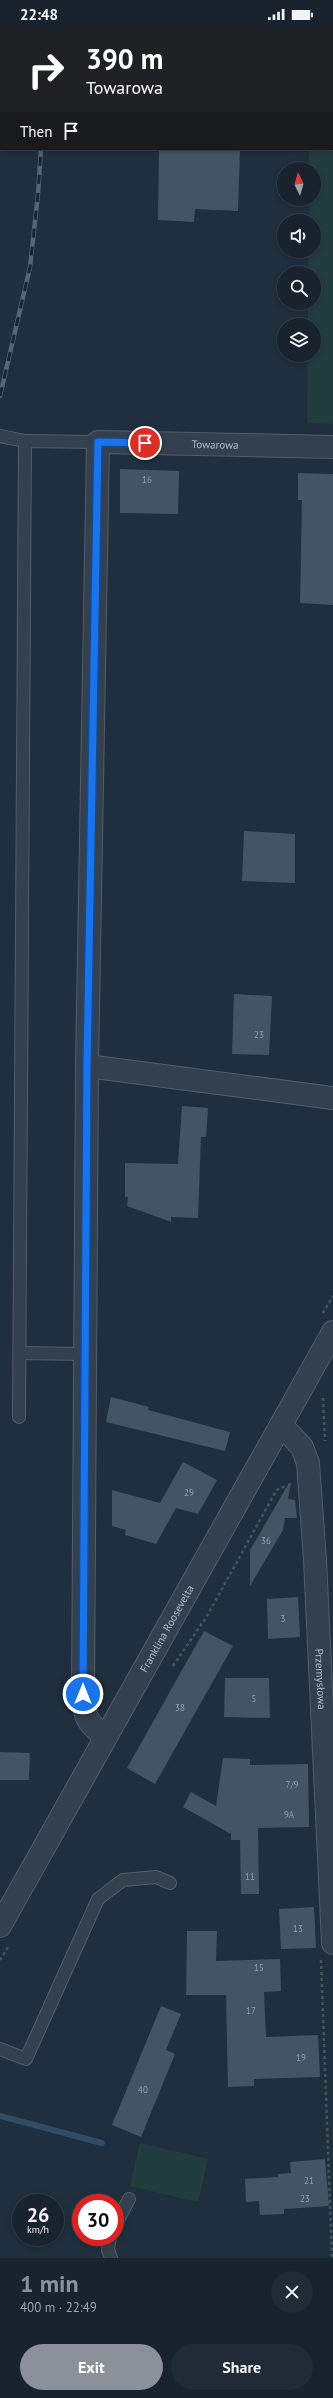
<!DOCTYPE html>
<html lang="en">
<head>
<meta charset="utf-8">
<style>
  body { margin:0; font-family:"PT Sans",sans-serif; background:#212b36; color:#f1f3f6; height:100vh; display:flex; flex-direction:column; font-size:15px; white-space:nowrap }
  * { box-sizing:border-box; margin:0 }
  p { font-size:13px; color:#9fa4aa }
  .icon { flex:none; width:22px; height:22px; fill:none; stroke:currentColor; stroke-width:2; stroke-linecap:round; stroke-linejoin:round }
  .map { position:relative; height:2230px; overflow:hidden }
  .sheet { display:flex; flex-direction:column; background:#18232e; flex:1 }
  .sheet>* { flex:none }
  .hud { position:absolute; left:0px; top:0px; width:333px; height:122px; box-shadow:0 2px 6px #0003,0 0 0 1px #36404a; background:#202124; color:#fff; overflow:hidden }
  .needle { width:26px; rotate:355deg }
  .fabs { position:absolute; left:277px; top:134px; display:grid; gap:8px }
  .fabs a { display:grid; place-items:center; width:44px; height:44px; border-radius:50%; background:#18232e; box-shadow:0 2px 6px #0003,0 0 0 1px #36404a; font-size:20px }
  .speed { position:absolute; left:12px; top:2166px; display:flex; gap:8px; font-size:20px; font-weight:700; text-align:center }
  .speed>* { display:grid; place-content:center; width:52px; height:52px; border-radius:50%; background:#18232e; box-shadow:0 2px 6px #0003,0 0 0 1px #36404a; line-height:1 }
  .speed small { font-size:10px; font-weight:400 }
  .speed .limit { border:6px solid #d22; background:#fff; color:#111 }
  .pin { position:absolute; display:grid; place-items:center; width:34px; height:34px; color:#fff; margin:-17px; border:2px solid #fff; border-radius:50%; box-shadow:0 1px 4px #0007 }
  .me { position:absolute; width:44px; margin:-22px; rotate:0deg; stroke-linejoin:round; filter:drop-shadow(0 0 3px #0008) }
  .turn { display:flex; align-items:center; gap:14px; height:84px; padding:0 20px; font-size:18px }
  .turn .icon { width:52px; height:52px; stroke-width:2.5 }
  .turn b { display:block; font-size:28px; line-height:34px }
  .then { display:flex; align-items:center; height:38px; padding:0 20px; background:#0003; gap:8px; font-size:15px }
  .round { display:grid; place-items:center; flex:none; width:42px; height:42px; border-radius:21px; background:#212b36 }
  .headline { display:flex; align-items:center; justify-content:space-between; height:68px; padding:0 20px }
  h1 { font-size:24px; font-weight:700; line-height:30px; color:#8c9099 }
  .button { display:flex; gap:8px; margin-top:auto; padding:8px 20px }
  .button a { flex:1; height:46px; border-radius:24px; background:#8c9099; color:#fff; font-size:16px; font-weight:700; line-height:46px; text-align:center }
  .button a+a { background:#212b36; color:#f1f3f6 }
  .status { display:flex; justify-content:space-between; align-items:center; height:28px; padding:0 20px; background:#18232e; direction:ltr }
  .status svg { height:11px; fill:currentColor }
  .map>svg:first-child { display:block }
  .green { fill:#223d3e }
  .lines { fill:none; stroke-linecap:round; stroke-linejoin:round }
  .stream { stroke:#314c66; stroke-width:6 }
  .building { fill:#435464 }
  .service-casing { stroke:#525e6b; stroke-width:14 }
  .minor-casing { stroke:#525e6b; stroke-width:24 }
  .tertiary-casing { stroke:#525e6b; stroke-width:24 }
  .path { stroke:#405a5b; stroke-width:2.5; stroke-dasharray:3 3; stroke-linecap:butt }
  .service { stroke:#34404d; stroke-width:12 }
  .minor { stroke:#34404d; stroke-width:22 }
  .tertiary { stroke:#34404d; stroke-width:22 }
  .rail-casing { stroke:#556574; stroke-width:4.5 }
  .rail { stroke:#192532; stroke-width:3; stroke-dasharray:9; stroke-linecap:butt }
  .route-casing { stroke:#114b97; stroke-width:10 }
  .route { stroke:#1a73e8; stroke-width:7 }
  .labels { text-anchor:middle; dominant-baseline:central; stroke-width:3; stroke-linejoin:round; paint-order:stroke }
  .number-label { font-size:9px; fill:#94a1b0 }
  .street-label { font-size:11px; fill:#afbbc9; stroke:#192532 }
</style>
</head>
<body>
<div class="status"><b>22:48</b><svg viewBox="0 0 49 12"><path d="M0 12V9h3v3zM5 12V6h3v6zM10 12V3h3v9zM15 12V0h3v12zM26 1h20v11H26zM47 4h2v5h-2z"/></svg></div>
<div class="map">
<svg width="333" height="2230" viewBox="0 0 333 2230">
  <rect width="100%" height="100%" fill="#202f3d"/>
  <g class="green">
    <polygon points="306,0 333,0 333,396 307,395 308,327 314,327 314,297 308,297 308,275 314,275 314,245 308,245 308,223 314,223 314,193 309,193 309,171 314,171 314,141 309,141 309,121 332,121 332,1"/>
    <polygon points="140,2115 208,2131 198,2174 130,2158"/>
  </g>
  <g class="lines">
    <polyline class="stream" points="0,2088 102,2115"/>
  </g>
  <g class="building">
    <polygon points="161,121 240,121 238,183 195,181 194,194 158,192 159,123"/>
    <polygon points="120,441 179,443 178,486 120,485"/>
    <polygon points="298,445 333,446 333,577 300,575 302,472 298,472"/>
    <polygon points="244,803 295,806 295,855 242,853"/>
    <polygon points="234,966 272,968 269,1027 232,1026"/>
    <polygon points="182,1078 208,1080 206,1109 201,1109 198,1190 171,1189 171,1194 127,1178 128,1169 125,1169 125,1135 178,1136"/>
    <polygon points="111,1369 149,1379 148,1382 230,1404 225,1423 106,1394"/>
    <polygon points="183,1434 217,1452 198,1486 176,1480 156,1516 125,1507 126,1502 112,1498 112,1462 160,1475"/>
    <polygon points="289,1455 291,1455 288,1471 295,1472 297,1490 285,1490 283,1502 250,1558 250,1522"/>
    <polygon points="298,1569 300,1609 268,1611 267,1571"/>
    <polygon points="204,1603 233,1618 155,1756 127,1740"/>
    <polygon points="225,1650 269,1650 270,1690 224,1689"/>
    <polygon points="0,1724 30,1725 29,1752 0,1752"/>
    <polygon points="223,1730 250,1731 250,1737 308,1736 309,1799 258,1800 259,1866 241,1866 240,1812 231,1812 231,1806 183,1779 191,1764 216,1778"/>
    <polygon points="314,1879 316,1920 281,1921 279,1881"/>
    <polygon points="187,1903 217,1903 216,1933 280,1931 281,1963 264,1964 266,2009 318,2007 320,2049 254,2051 254,2058 228,2059 226,1967 186,1967"/>
    <polygon points="161,1978 181,1986 166,2022 175,2026 141,2109 112,2097"/>
    <polygon points="325,2131 329,2178 284,2181 284,2186 260,2187 259,2173 246,2174 245,2151 278,2149 278,2146 291,2145 290,2134"/>
  </g>
  <g class="lines">
    <defs>
      <g id="service">
        <polyline points="0,408 25,413"/>
        <polyline points="20,1325 85,1326"/>
        <polyline points="19,1389 25,413 98,414"/>
        <polyline points="0,2021 26,2031 98,1871 123,1852 156,1849 170,1855"/>
        <polyline points="115,2198 129,2171"/>
        <polyline points="110,2209 108,2222 111,2230"/>
      </g>
      <g id="minor">
        <polyline points="87,1038 333,1070"/>
        <path id="s1" d="M281 1397 302 1419 308 1435 315 1532 333 1915"/>
        <path id="s2" d="M105 1709C87 1694 84 1690 83 1666L87 1038 98 414 333 419"/>
      </g>
      <g id="tertiary">
        <path id="s3" d="M0 1898 333 1304"/>
      </g>
    </defs>
    <use href="#service" class="service-casing"/>
    <use href="#minor" class="minor-casing"/>
    <use href="#tertiary" class="tertiary-casing"/>
    <g class="path">
      <polyline points="323,1285 333,1268"/>
      <polyline points="323,1370 325,1413"/>
      <polyline points="173,1638 207,1588 276,1463 281,1459 289,1459"/>
      <polyline points="0,1932 8,1919"/>
      <polyline points="321,1932 332,2230"/>
    </g>
    <use href="#service" class="service"/>
    <use href="#minor" class="minor"/>
    <use href="#tertiary" class="tertiary"/>
    <defs>
      <g id="rail">
        <polyline points="36,0 36,1"/>
        <polyline points="0,368 30,239 38,166 41,121"/>
      </g>
    </defs>
    <use href="#rail" class="rail-casing"/>
    <use href="#rail" class="rail"/>
  </g>
  <g class="lines">
    <defs>
      <polyline id="route" points="83,1666 87,1038 98,414 145,415"/>
    </defs>
    <use href="#route" class="route-casing"/>
    <use href="#route" class="route"/>
  </g>
  <g class="labels">
    <g class="number-label">
      <text x="147" y="451">16</text>
      <text x="259" y="1006">23</text>
      <text x="189" y="1464">29</text>
      <text x="266" y="1512">36</text>
      <text x="283" y="1590">3</text>
      <text x="254" y="1670">5</text>
      <text x="180" y="1679">38</text>
      <text x="292" y="1756">7/9</text>
      <text x="289" y="1786">9A</text>
      <text x="250" y="1848">11</text>
      <text x="298" y="1900">13</text>
      <text x="259" y="1939">15</text>
      <text x="251" y="1982">17</text>
      <text x="301" y="2029">19</text>
      <text x="143" y="2061">40</text>
      <text x="309" y="2152">21</text>
      <text x="305" y="2170">23</text>
    </g>
    <g class="street-label">
      <text stroke="none"><textPath href="#s2" startOffset="1420">Towarowa</textPath></text>
      <text stroke="none"><textPath href="#s3" startOffset="341">Franklina Roosevelta</textPath></text>
      <text stroke="none"><textPath href="#s1" startOffset="264">Przemysłowa</textPath></text>
    </g>
  </g>
</svg>
<div class="fabs">
<a><svg class="needle" viewBox="-14 -14 28 28"><path d="M0-13l5 13h-10z" fill="#e53935"/><path d="M0 13l5-13h-10z" fill="#9fa4aa"/></svg></a>
<a><svg class="icon" aria-label="sound" viewBox="0 0 24 24"><path d="M4 9h4l5-4v14l-5-4H4zM17 9q2 3 0 6"/></svg></a>
<a><svg class="icon" aria-label="search" viewBox="0 0 24 24"><circle cx="10" cy="10" r="6"/><path d="M15 15l6 6"/></svg></a>
<a><svg class="icon" aria-label="layers" viewBox="0 0 24 24"><path d="M12 4l9 5-9 5-9-5zM3 14l9 5 9-5"/></svg></a>
</div>
<div class="speed"><div>26<small>km/h</small></div><div class="limit">30</div></div>
<div class="pin" style="left:145px;top:415px;background:#d93025"><svg class="icon" aria-label="arrive" viewBox="0 0 24 24"><path d="M6 21V4h12l-3 4 3 4H6"/></svg></div>
<svg class="me" style="left:83px;top:1666px" viewBox="-20 -20 40 40"><circle r="17" fill="#1a73e8" stroke="#fff" stroke-width="3"/><path d="M0-11L8 9 0 5-8 9z" fill="#fff"/></svg>
<div class="hud">
<div class="turn"><svg class="icon" aria-label="right" viewBox="0 0 24 24"><path d="M7 20v-9h11M14 6l5 5-5 5"/></svg><div><b>390 m</b>Towarowa</div></div>
<div class="then">Then<svg class="icon" aria-label="arrive" viewBox="0 0 24 24"><path d="M6 21V4h12l-3 4 3 4H6"/></svg></div>
</div>
</div>
<section class="sheet">
<div class="headline"><div><h1>1 min</h1><p>400 m · 22:49</p></div><a class="round"><svg class="icon" aria-label="close" viewBox="0 0 24 24"><path d="M6 6l12 12M18 6L6 18"/></svg></a></div>
<div class="button"><a>Exit</a><a>Share</a></div>
</section>
</body>
</html>
